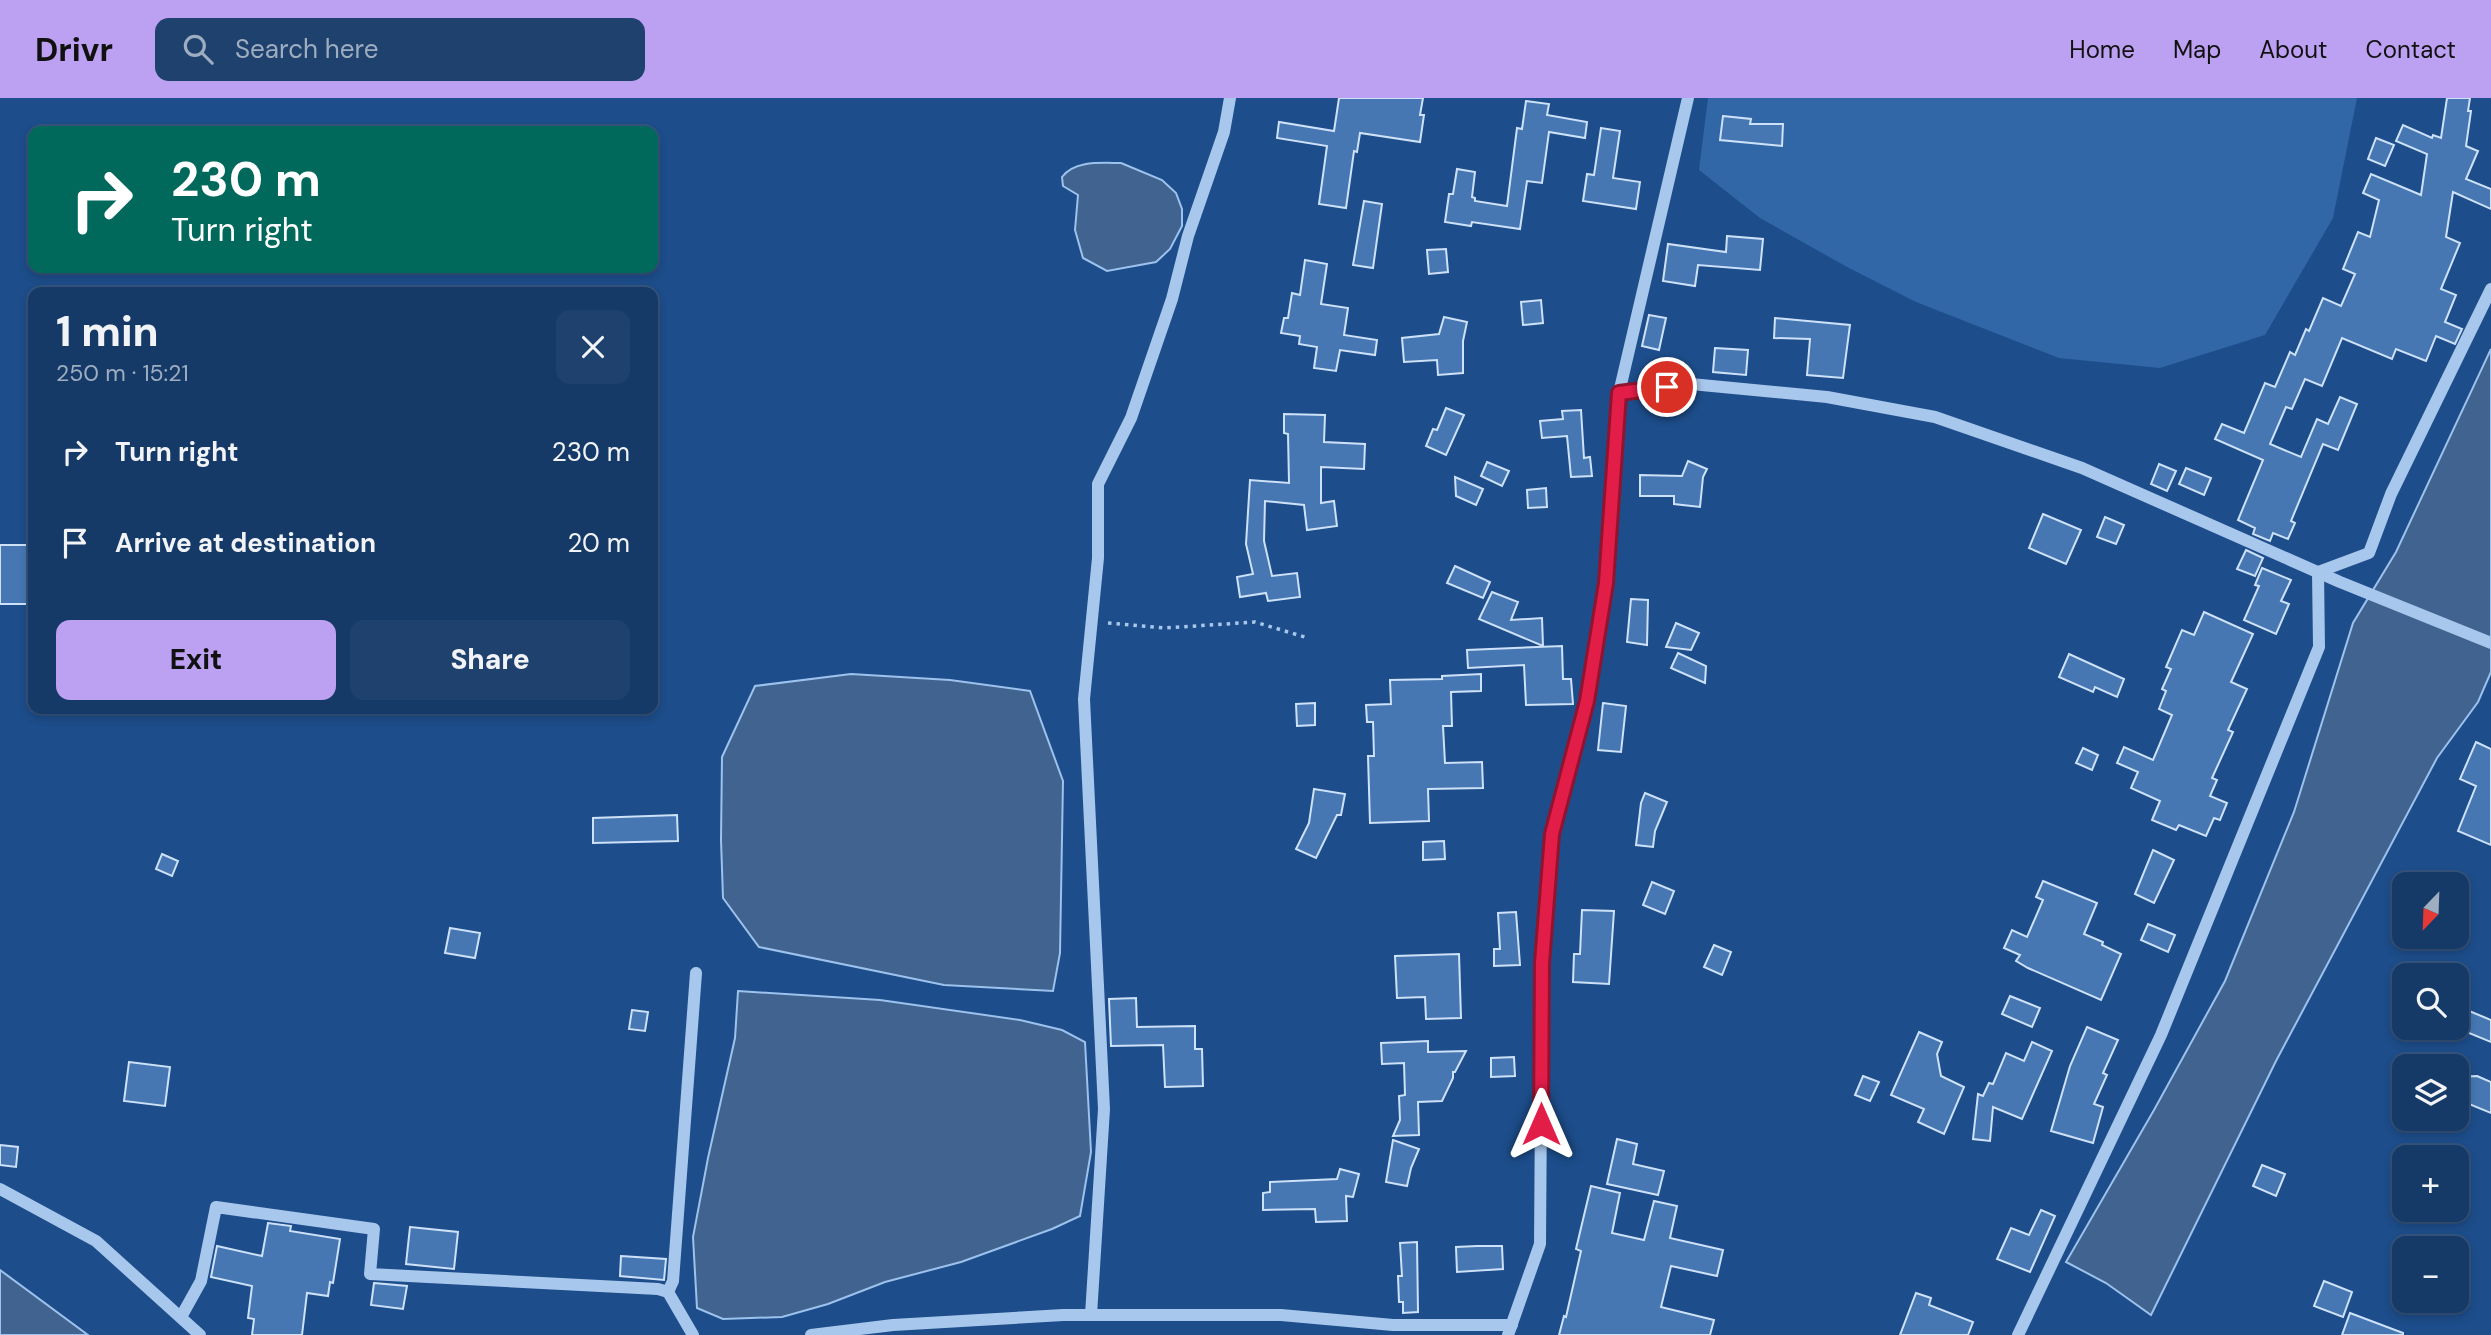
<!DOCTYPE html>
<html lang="en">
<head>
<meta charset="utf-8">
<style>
  body { margin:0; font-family:"DM Sans",sans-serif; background:#1f416e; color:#f1f3f6; height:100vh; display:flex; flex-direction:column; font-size:26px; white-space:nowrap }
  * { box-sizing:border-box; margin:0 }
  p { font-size:23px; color:#9eadc0 }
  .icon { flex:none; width:38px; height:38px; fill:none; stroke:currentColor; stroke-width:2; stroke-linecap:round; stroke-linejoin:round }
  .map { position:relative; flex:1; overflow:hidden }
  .drawer { position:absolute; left:28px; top:189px; width:630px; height:427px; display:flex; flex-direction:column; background:#163a68; border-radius:14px; box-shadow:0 4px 10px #0003,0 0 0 2px #35547c }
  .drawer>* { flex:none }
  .guide { position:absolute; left:28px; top:28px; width:630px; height:147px; border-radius:14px; box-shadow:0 4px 10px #0003,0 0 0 2px #35547c; background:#00695c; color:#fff; overflow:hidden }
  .needle { width:46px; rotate:203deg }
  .tools { position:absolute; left:2392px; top:774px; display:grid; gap:14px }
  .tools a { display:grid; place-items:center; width:77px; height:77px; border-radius:14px; background:#163a68; box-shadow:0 4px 10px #0003,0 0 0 2px #35547c; font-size:35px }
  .pin { position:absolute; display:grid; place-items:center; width:60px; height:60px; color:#fff; margin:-30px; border:4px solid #fff; border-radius:50%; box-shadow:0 2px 7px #0007 }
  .me { position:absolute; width:77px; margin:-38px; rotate:0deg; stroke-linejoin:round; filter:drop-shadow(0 0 5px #0008) }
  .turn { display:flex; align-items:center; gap:24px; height:147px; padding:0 28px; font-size:32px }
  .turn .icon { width:91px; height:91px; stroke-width:2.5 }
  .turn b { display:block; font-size:49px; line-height:60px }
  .round { display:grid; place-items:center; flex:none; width:74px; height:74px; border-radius:14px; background:#1f416e }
  .head { display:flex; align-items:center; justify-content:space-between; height:119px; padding:0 28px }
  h1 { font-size:42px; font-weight:800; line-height:52px }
  .action { display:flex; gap:14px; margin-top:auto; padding:14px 28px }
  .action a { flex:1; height:80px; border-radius:14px; background:#bca0f2; color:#111; font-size:28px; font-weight:800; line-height:80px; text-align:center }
  .action a+a { background:#1f416e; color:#f1f3f6 }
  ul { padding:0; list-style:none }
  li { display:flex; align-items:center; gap:21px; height:91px; padding:0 28px }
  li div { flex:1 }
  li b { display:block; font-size:26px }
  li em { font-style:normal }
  header { display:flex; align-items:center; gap:42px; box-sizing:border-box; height:98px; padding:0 35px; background:#bca0f2; color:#111 }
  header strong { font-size:33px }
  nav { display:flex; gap:38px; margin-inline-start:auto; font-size:24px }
  .search { width:490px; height:63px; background:#1f416e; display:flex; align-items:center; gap:18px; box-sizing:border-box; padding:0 24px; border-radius:14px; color:#9eadc0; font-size:26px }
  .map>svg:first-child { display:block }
  .green { fill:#3167a7 }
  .water { fill:#41638f; stroke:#9cc2ed; stroke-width:2 }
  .building { fill:#4677b2; stroke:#cde1f9; stroke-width:2 }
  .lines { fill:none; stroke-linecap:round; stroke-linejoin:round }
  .path { stroke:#a8c7ec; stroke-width:3.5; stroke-dasharray:3.5 5; stroke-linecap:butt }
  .minor { stroke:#a8c7ec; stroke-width:12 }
  .route-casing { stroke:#92132f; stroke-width:18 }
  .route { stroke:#e11d48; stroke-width:12 }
</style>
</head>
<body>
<header>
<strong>Drivr</strong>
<div class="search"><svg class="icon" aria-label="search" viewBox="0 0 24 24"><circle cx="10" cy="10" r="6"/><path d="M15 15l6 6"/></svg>Search here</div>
<nav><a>Home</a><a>Map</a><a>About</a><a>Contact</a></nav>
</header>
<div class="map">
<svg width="2491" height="1237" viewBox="0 0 2491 1237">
  <rect width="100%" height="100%" fill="#1d4d8a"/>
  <polygon class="green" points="1708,0 2357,0 2333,120 2265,237 2160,270 2059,260 1916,204 1847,169 1760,120 1699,72"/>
  <g class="water">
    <path d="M1121 65 1162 82 1176 95 1182 111V128L1170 151 1156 164 1107 173 1083 160 1075 132 1078 97 1063 88 1062 79C1075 62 1101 65 1121 65Z"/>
    <polygon points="2491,251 2491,574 2478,604 2437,660 2276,963 2151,1217 2106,1185 2066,1164 2154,1012 2225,883 2294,714 2353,525 2396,454"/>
    <polygon points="851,576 950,582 1030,593 1063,683 1060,855 1053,893 944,887 759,849 723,800 721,742 722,659 755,588"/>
    <polygon points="738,893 880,902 1020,922 1062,932 1085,944 1091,1054 1080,1118 1052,1131 961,1164 885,1184 828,1206 782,1219 723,1221 697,1210 693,1139 708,1060 735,940"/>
    <polygon points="0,1172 88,1237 0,1237"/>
  </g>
  <g class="building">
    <polygon points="1339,0 1423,0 1420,17 1424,17 1420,44 1360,35 1357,54 1354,53 1346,110 1319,106 1327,48 1277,40 1279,24 1334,33"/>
    <polygon points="2447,0 2470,0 2468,13 2471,13 2466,48 2478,53 2466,81 2491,91 2491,111 2453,94 2446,139 2460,145 2441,191 2456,197 2445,224 2462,231 2455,246 2436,238 2426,263 2396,251 2392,261 2342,240 2322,288 2305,281 2292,311 2286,309 2270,346 2301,359 2317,321 2328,326 2340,299 2357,306 2338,352 2323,346 2291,423 2295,425 2288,441 2273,435 2270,443 2253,436 2255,430 2238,422 2263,362 2215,341 2222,326 2244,335 2265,285 2275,289 2290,254 2295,257 2306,231 2309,233 2323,200 2341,208 2355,176 2343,171 2358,134 2370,139 2379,102 2363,95 2371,76 2421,97 2427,56 2396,43 2403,27 2432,40 2433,37 2441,40"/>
    <polygon points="1526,3 1549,6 1547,17 1587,24 1585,40 1549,34 1542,85 1527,83 1520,131 1472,124 1471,128 1445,124 1449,96 1453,96 1457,71 1475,74 1472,99 1475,100 1475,103 1507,108 1517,30 1522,31"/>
    <polygon points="1723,18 1751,21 1750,26 1783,26 1782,48 1720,42"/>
    <polygon points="1601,30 1620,33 1613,80 1640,84 1636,111 1583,103 1587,76 1594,77"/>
    <polygon points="2376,40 2394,47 2385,68 2368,61"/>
    <polygon points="1364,103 1382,106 1373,170 1353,167"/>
    <polygon points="1727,138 1763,141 1760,172 1698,167 1695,188 1663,183 1668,146 1726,154"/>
    <polygon points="1446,151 1448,174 1429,176 1427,152"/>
    <polygon points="1305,162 1327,166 1321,206 1348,210 1344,237 1377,242 1375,257 1340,252 1336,273 1314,270 1317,249 1299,246 1300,238 1281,235 1284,220 1288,220 1292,195 1300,197"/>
    <polygon points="1541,202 1543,225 1523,227 1521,204"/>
    <polygon points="1649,217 1666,220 1659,252 1642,248"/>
    <polygon points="1444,219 1467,224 1463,243 1463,275 1438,277 1437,262 1404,264 1402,240 1439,236"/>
    <polygon points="1775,220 1850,227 1843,280 1807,277 1810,241 1774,240"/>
    <polygon points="1715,250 1748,252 1746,277 1713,274"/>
    <polygon points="1446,310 1464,317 1446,357 1426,348 1433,331 1437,332"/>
    <polygon points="1581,312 1584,360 1590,359 1592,378 1571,379 1567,338 1542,340 1540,323 1563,321 1562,313"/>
    <polygon points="1284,316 1325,317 1324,344 1365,346 1364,371 1321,369 1321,405 1334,403 1337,428 1307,432 1304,407 1265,403 1264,443 1272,478 1297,475 1300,499 1268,503 1266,495 1240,499 1237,479 1253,476 1246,446 1250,382 1289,385 1288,336 1284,335"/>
    <polygon points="1688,363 1707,371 1703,379 1700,409 1674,406 1674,398 1640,398 1640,377 1682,378"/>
    <polygon points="1487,364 1509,373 1502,388 1481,378"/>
    <polygon points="2159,366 2176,373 2167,393 2151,386"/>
    <polygon points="2186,370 2211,380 2204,397 2179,386"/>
    <polygon points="1455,379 1483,391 1476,407 1456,398"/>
    <polygon points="1546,390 1547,409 1528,410 1527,392"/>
    <polygon points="2043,416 2081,432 2066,466 2029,450"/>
    <polygon points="2105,419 2124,427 2116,446 2097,439"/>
    <polygon points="0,447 33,447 31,506 0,506"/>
    <polygon points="2246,452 2263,460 2255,478 2237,471"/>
    <polygon points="1455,468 1490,484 1483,500 1447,485"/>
    <polygon points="2262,470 2291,482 2281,503 2289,506 2276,536 2244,522 2259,488 2255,487"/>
    <polygon points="1492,494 1518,504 1511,522 1542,520 1543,548 1479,521"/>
    <polygon points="1631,501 1648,502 1647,547 1627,544"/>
    <polygon points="2204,514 2253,536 2231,584 2247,591 2228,632 2233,634 2212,680 2217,682 2210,698 2227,705 2220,722 2214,720 2206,738 2179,727 2176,732 2152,722 2160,703 2131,690 2138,674 2117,665 2124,649 2153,662 2172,617 2159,611 2166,593 2162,591 2171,571 2166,569 2182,532 2194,537"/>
    <polygon points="1676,525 1699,535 1691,552 1666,549"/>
    <polygon points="1562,548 1563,581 1571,581 1573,606 1526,607 1524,567 1468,570 1467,552"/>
    <polygon points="1678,555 1706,568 1705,585 1671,570"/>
    <polygon points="2069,556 2124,581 2117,599 2095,589 2093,594 2059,579"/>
    <polygon points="1481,576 1481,593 1451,594 1452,628 1443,628 1445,665 1482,664 1483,690 1428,691 1429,723 1370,725 1368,658 1374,658 1373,624 1367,624 1366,607 1391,606 1390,582 1442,581 1442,578"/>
    <polygon points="1315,605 1315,627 1297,628 1296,606"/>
    <polygon points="1603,605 1626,608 1621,654 1598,652"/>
    <polygon points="2476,644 2491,651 2491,747 2458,733 2476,688 2460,681"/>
    <polygon points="2083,650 2098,657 2092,672 2076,665"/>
    <polygon points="1314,691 1345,696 1341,717 1337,717 1316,760 1296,751 1309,725"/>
    <polygon points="1645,695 1667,704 1655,733 1653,749 1636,747 1641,705"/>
    <polygon points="677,717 678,743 593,745 593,720"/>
    <polygon points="1444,743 1445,761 1423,762 1423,744"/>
    <polygon points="2153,752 2174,762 2154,805 2135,796"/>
    <polygon points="162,756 178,763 172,778 156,771"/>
    <polygon points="2043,783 2097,805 2084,836 2103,844 2102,847 2121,856 2101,902 2028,870 2016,863 2020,857 2004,850 2012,832 2027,839 2043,802 2036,799"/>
    <polygon points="1652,784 1674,793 1665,816 1643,807"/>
    <polygon points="1582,812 1614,813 1609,886 1573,884 1574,856 1580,856"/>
    <polygon points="1516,814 1520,867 1494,868 1494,851 1500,851 1498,815"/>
    <polygon points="2148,826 2175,837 2168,854 2141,842"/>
    <polygon points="450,830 480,835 475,860 445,855"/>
    <polygon points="1714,847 1731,854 1722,877 1704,869"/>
    <polygon points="1459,856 1461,920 1426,921 1425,899 1397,900 1395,858"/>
    <polygon points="2010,898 2040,910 2032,929 2002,916"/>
    <polygon points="1136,900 1137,929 1195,928 1195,951 1202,951 1203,988 1165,989 1163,947 1111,948 1109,901"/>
    <polygon points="2457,908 2491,922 2491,944 2457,930"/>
    <polygon points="632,912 648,914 645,933 629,931"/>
    <polygon points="2087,929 2118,942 2103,975 2107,977 2094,1006 2103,1009 2093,1045 2051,1033 2070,968"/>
    <polygon points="1919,934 1942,944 1937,956 1941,978 1964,989 1944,1036 1918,1024 1924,1011 1891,997"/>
    <polygon points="1428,943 1428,954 1466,953 1455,974 1453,974 1453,980 1442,1003 1418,1004 1419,1037 1393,1038 1400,1022 1399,998 1405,997 1404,965 1382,966 1381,945"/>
    <polygon points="2032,944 2052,953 2022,1021 1993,1009 1990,1043 1973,1041 1978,996 1983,998 1989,985 1993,986 2006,955 2024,963"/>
    <polygon points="1514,959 1515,978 1491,979 1491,960"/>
    <polygon points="129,964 170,969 165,1008 124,1003"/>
    <polygon points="1863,978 1879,984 1870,1003 1855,997"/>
    <polygon points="2477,978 2491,984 2491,1015 2457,1001 2457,979"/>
    <polygon points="1617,1041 1637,1046 1633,1066 1664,1073 1658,1097 1607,1086"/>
    <polygon points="1393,1042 1419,1051 1411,1070 1407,1088 1386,1084"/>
    <polygon points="0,1047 18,1049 16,1069 0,1067"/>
    <polygon points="2262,1067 2285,1076 2276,1098 2253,1088"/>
    <polygon points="1340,1071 1359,1076 1353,1099 1346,1098 1347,1123 1316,1124 1315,1111 1263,1112 1263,1095 1270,1094 1270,1084 1337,1081"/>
    <polygon points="1591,1088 1620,1095 1612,1135 1644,1142 1654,1103 1677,1108 1670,1140 1723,1152 1717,1178 1671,1168 1661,1209 1714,1222 1710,1237 1559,1237 1564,1218 1566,1219 1581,1153 1576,1151"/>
    <polygon points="2041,1112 2055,1118 2030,1174 1997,1161 2011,1130 2029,1137"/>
    <polygon points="268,1125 291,1128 290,1133 340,1141 333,1185 330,1184 328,1198 307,1195 302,1237 252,1237 254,1221 248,1220 252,1188 211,1179 217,1148 262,1158"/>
    <polygon points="410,1129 458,1134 454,1171 406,1166"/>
    <polygon points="1417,1144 1418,1214 1403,1215 1403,1204 1399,1204 1398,1178 1402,1178 1400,1145"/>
    <polygon points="1477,1148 1502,1148 1503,1171 1457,1174 1456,1149"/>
    <polygon points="621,1158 666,1161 664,1182 620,1178"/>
    <polygon points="2324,1183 2352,1194 2343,1219 2314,1208"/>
    <polygon points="374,1185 407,1188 403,1211 371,1207"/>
    <polygon points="1916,1195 1931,1200 1929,1207 1973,1224 1968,1237 1900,1237"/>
    <polygon points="2350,1215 2403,1235 2403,1237 2342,1237"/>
  </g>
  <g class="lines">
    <polyline class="path" points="1108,525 1165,530 1255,524 1308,540"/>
    <g class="minor">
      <polyline points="1619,295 1691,286 1827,299 1935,319 2082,370 2340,484 2491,545"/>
      <polyline points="0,1091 96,1143 200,1237"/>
      <polyline points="668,1194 673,1183 696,875"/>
      <polyline points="1091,1217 1104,1011 1084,601 1098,460 1098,386 1131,320 1172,201 1188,138 1224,34 1230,0"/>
      <polyline points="181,1219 201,1183 216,1109 374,1131 370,1176 658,1191 668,1194 693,1237"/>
      <polyline points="811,1237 893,1227 1063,1217 1281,1217 1393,1227 1512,1227"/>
      <polyline points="1508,1237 1540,1146 1542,865 1552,736 1587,603 1606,485 1619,295 1688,0"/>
      <polyline points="2018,1237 2161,937 2319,549 2318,474 2369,455 2391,396 2491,191"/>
    </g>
  </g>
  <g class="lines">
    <defs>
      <polyline id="route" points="1541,1026 1542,865 1552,736 1587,603 1606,485 1619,295 1667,289"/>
    </defs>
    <use href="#route" class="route-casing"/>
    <use href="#route" class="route"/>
  </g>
</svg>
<div class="tools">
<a><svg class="needle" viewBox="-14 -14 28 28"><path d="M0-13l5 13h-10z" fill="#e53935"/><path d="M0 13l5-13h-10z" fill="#9eadc0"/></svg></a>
<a><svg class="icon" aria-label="search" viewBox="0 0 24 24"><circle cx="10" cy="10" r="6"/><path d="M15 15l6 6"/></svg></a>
<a><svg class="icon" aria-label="layers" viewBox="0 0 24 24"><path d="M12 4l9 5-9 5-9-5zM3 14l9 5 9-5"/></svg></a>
<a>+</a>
<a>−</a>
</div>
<div class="pin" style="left:1667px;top:289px;background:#d93025"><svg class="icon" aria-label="arrive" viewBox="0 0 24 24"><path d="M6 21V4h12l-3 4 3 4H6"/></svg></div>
<svg class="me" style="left:1541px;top:1026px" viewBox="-20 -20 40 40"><path d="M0-17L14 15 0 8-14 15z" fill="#e11d48" stroke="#fff" stroke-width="4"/></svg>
<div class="guide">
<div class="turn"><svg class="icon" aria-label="right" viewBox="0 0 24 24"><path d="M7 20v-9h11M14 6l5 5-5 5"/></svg><div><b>230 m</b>Turn right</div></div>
</div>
<section class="drawer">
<div class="head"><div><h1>1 min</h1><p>250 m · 15:21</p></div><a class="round"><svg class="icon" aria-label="close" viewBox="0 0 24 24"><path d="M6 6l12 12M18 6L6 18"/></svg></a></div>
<ul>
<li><svg class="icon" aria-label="right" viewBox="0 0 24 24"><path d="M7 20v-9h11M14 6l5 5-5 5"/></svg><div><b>Turn right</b></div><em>230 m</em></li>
<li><svg class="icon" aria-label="arrive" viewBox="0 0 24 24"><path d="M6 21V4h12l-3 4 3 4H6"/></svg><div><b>Arrive at destination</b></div><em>20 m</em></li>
</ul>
<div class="action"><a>Exit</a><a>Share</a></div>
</section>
</div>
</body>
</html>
